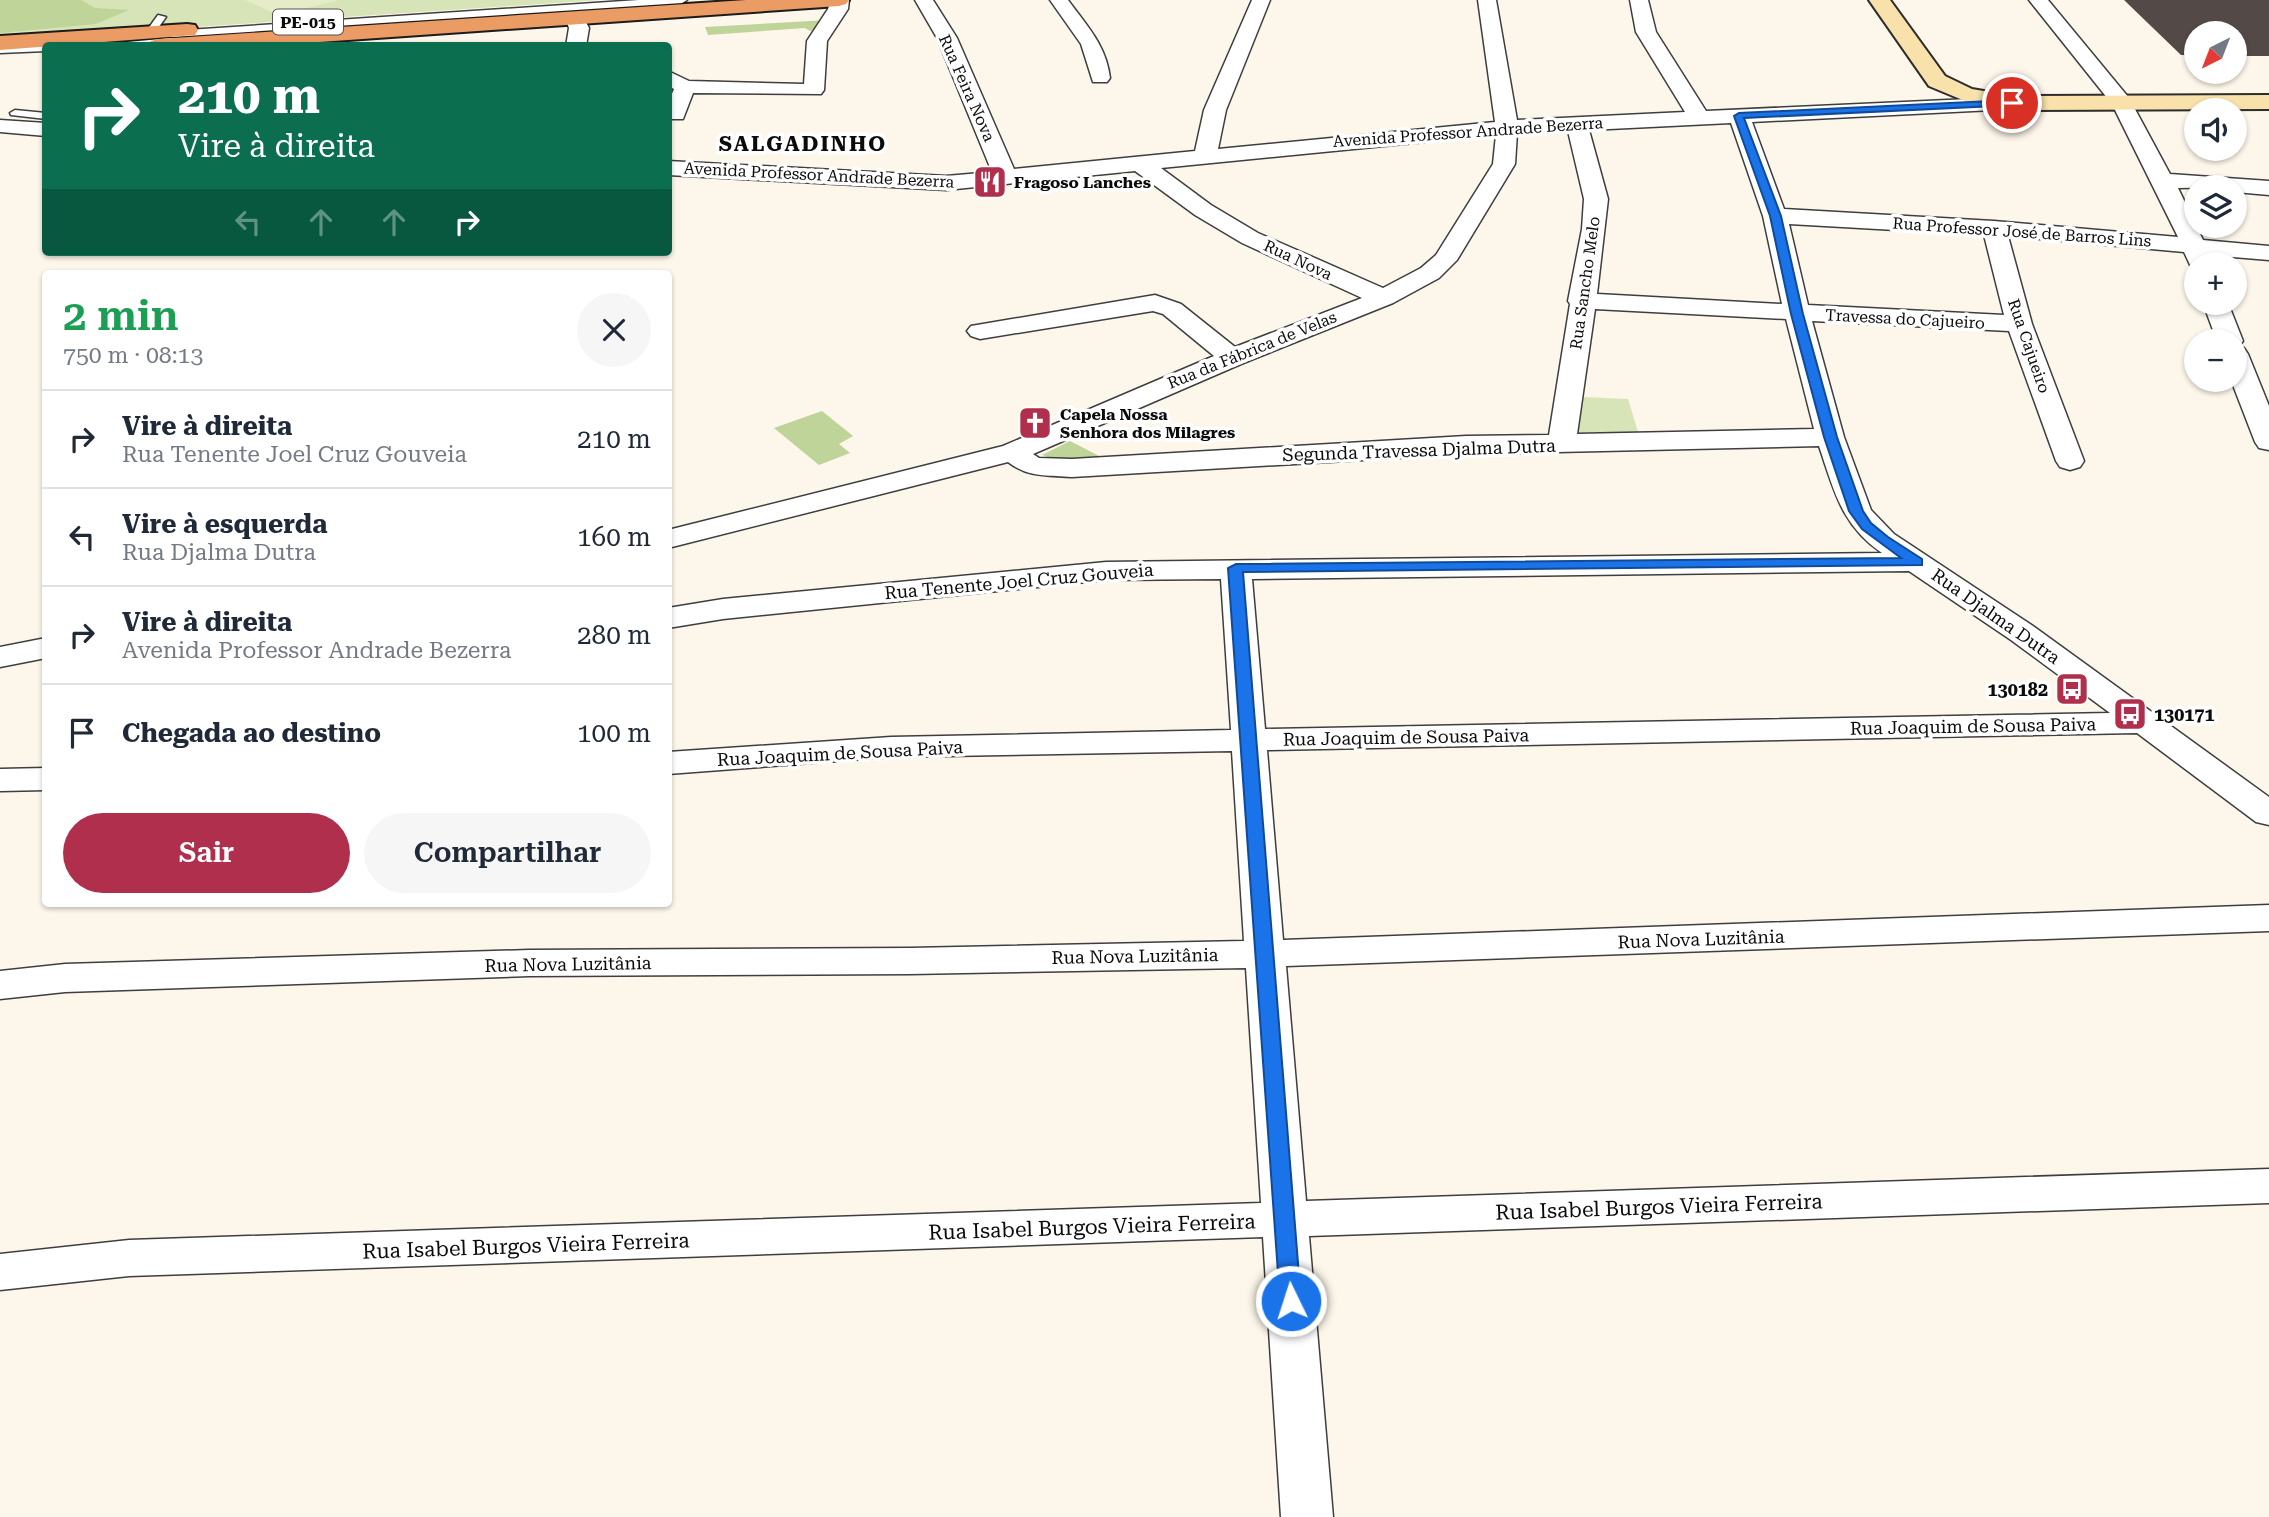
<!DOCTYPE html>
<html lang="pt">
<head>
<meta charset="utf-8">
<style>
  body { margin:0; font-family:"Roboto Serif",serif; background:#f6f6f7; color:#1f2937; height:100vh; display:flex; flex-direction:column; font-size:26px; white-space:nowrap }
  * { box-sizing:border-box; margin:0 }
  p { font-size:23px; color:#747a83 }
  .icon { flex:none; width:38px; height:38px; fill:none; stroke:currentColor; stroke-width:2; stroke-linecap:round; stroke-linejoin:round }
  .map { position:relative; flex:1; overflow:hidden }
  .sheet { position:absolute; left:42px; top:270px; width:630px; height:637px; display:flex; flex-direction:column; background:#fff; border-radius:7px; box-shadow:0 2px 5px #0004 }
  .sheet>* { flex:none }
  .banner { position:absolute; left:42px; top:42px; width:630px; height:214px; border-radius:7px; box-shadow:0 2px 5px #0004; background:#0b6e4f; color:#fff; overflow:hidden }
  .needle { width:46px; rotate:222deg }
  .buttons { position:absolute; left:2184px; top:21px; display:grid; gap:14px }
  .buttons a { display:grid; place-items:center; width:63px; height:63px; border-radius:50%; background:#fff; box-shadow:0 2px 5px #0004; font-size:35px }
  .pin { position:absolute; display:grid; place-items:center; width:60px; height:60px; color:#fff; margin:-30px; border:4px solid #fff; border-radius:50%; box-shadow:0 2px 7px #0007 }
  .me { position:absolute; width:77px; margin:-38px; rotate:356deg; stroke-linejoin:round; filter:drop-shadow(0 0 5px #0008) }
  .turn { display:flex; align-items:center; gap:24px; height:147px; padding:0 21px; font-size:32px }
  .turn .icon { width:91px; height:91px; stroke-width:2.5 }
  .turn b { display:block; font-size:49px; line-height:60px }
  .lanes { display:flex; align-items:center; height:66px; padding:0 21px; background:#0003; justify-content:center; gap:35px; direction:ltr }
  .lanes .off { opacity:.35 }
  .round { display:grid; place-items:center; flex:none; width:74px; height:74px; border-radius:37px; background:#f6f6f7 }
  .head { display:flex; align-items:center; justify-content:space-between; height:119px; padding:0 21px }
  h1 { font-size:42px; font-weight:600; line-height:52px; color:#1e9e55 }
  .action { display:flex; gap:14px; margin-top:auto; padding:14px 21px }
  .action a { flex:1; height:80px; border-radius:42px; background:#af2f4d; color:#fff; font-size:28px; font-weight:600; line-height:80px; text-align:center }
  .action a+a { background:#f6f6f7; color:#1f2937 }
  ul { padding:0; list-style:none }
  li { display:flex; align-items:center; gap:21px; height:98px; padding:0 21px; border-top:2px solid #e0e1e3 }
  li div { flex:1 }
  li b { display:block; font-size:26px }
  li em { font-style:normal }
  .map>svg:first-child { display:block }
  .green { fill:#d7e4b7 }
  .forest { fill:#bed498 }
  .pitch { fill:#e7ecc8 }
  .building { fill:#534a48 }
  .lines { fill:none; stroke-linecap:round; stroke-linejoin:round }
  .service-casing { stroke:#3e3e3e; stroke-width:3 }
  .minor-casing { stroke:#3e3e3e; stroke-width:3 }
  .secondary-casing { stroke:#2d2d2d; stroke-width:4 }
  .trunk-casing { stroke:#1c1c1c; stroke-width:4 }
  .service { fill:#fff; fill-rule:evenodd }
  .minor { fill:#fff; fill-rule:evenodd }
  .secondary { fill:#f8e1aa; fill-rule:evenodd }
  .trunk { fill:#eb9c64; fill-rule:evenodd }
  .route { fill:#1a73e8; stroke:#114b97; stroke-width:2 }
  .labels { text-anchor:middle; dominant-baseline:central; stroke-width:7; stroke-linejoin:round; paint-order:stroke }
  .shield { fill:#fff; stroke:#545454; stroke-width:2 }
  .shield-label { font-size:16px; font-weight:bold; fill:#0b0b0b }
  .far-street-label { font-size:16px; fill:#0b0b0b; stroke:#fff }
  .far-poi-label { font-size:16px; font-weight:bold; fill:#0b0b0b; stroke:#fff; text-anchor:start }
  .street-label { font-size:18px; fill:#0b0b0b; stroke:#fff }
  .poi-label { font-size:18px; font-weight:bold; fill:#0b0b0b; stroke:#fff; text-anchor:end }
  .far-district-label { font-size:21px; font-weight:bold; letter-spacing:2px; fill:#0b0b0b; stroke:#fff }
  .near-street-label { font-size:21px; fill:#0b0b0b; stroke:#fff }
</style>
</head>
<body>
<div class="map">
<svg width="2269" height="1517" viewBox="0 0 2269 1517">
  <rect width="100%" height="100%" fill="#fdf6ea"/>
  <g class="green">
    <polygon points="0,0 600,0 0,40"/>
    <polygon points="1583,397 1628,399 1638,432 1575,433"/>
  </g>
  <g class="forest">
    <polygon points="0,0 81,0 95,8 129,10 96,24 0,33"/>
    <polygon points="828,20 821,28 810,31 805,28 708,35 705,27"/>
    <polygon points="822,411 853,436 839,444 850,453 819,465 774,428"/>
    <polygon points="1070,441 1105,459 1073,465 1042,455"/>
  </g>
  <polygon class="pitch" points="245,0 339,0 278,15"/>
  <polygon class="building" points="2124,0 2269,0 2269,56 2235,56 2235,33 2196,33 2196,55 2181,55"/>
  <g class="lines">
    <defs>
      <g id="service">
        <polygon points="639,0 687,0 682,3 172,37 167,34 172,31"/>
        <polygon points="158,15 166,17 153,35 147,35 145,33"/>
        <polygon points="172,38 175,39 175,43 83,46"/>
        <polygon points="46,45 46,51 0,53 0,47"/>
        <polygon points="15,110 46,113 46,119 11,115 10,113"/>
      </g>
      <g id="minor">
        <polygon points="831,0 849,0 848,9 827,41 824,90 821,94 693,93 683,119 668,119 668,103 674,89 668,86 668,71 689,81 804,84 807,41 828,9"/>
        <path d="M915 0H933L957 38 1014 169 1195 151 1204 110 1252 0H1270L1226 110 1218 149 1495 122 1478 0H1496L1517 120 1685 112 1636 32 1630 0H1648L1656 32 1706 111 2013 97 2020 99 2024 103 2020 107 2013 109 1752 122 1784 209 1994 221 2178 237 2112 104 2029 0H2048L2129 98 2170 174 2269 181V195L2235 192V187L2178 188 2203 240 2269 246V260L2209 255 2213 264H2196V270L2192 269 2184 252 2008 236 2032 324 2084 461 2080 467 2070 470 2060 467 2056 461 2009 331 1812 321 1844 437 1871 510 1894 534 2033 626 2269 797V825L2256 822 2137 733 1267 750 1283 940 2269 905V931L1286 966 1306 1201 2269 1169V1203L1309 1236 1333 1517H1281L1263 1237 129 1276 0 1290V1254L129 1240 1261 1203 1246 968 910 974 529 976 65 992 0 999V971L65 964 529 950 910 948 1244 941 1232 751 891 757 668 774V752L891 737 1231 730 1221 579 1106 580 723 619 668 628V608L723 599 1106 562 1882 553C1841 525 1834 490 1819 446L1466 454 1072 477C1046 475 1029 478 1008 462L668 548V530L1003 446 1214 356 1163 314 1153 311 980 339 971 336 967 331 971 326 1155 295 1181 304 1235 347 1362 298 1242 243 1195 215 1135 171 946 190 668 175V161L946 176 992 172 937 38ZM1731 123 1763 216 1782 304 1597 294 1608 199 1589 130ZM1568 131 1584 199 1582 229 1568 301 1570 304 1549 435 1466 436 1072 459 1039 458 1033 454 1241 364 1393 303 1439 278 1457 260 1515 164 1517 133ZM1496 135 1493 164 1436 255 1421 268 1383 288 1258 233 1211 205 1161 168ZM1789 224 1984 235 2004 315 1808 305ZM1595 309 1786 319 1814 429 1577 434ZM1909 571 2011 640 2110 713 1265 729 1252 579Z"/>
        <path d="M1050 0H1068C1087 26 1106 45 1110 78L1107 82H1093L1081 44Z"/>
        <polygon points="575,12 582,14 589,28 586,46 566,46 569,28 565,18"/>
        <polygon points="0,120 46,123 46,136 0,132"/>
        <polygon points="2203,303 2228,303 2243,341 2238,347 2244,348 2248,354 2269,406 2269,450 2259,448 2255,442 2231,380 2235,380 2235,341 2217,341"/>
        <polygon points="46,638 46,658 0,667 0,647"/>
        <polygon points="46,768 46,790 0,791 0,769"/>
      </g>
      <polygon id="secondary" points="1869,0 1890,0 1945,76 1972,89 2013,96 2269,95 2269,109 2013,110 1965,101 1929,86"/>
      <g id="trunk">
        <polygon points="746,0 849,0 846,4 839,6 262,46 148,46 151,41 159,39"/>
        <polygon points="187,24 195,25 198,30 195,35 0,50 0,36"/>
      </g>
    </defs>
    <use href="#service" class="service-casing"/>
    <use href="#minor" class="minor-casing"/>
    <use href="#secondary" class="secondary-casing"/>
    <use href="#trunk" class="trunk-casing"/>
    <use href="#service" class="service"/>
    <use href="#minor" class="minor"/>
    <use href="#secondary" class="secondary"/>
    <use href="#trunk" class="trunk"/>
  </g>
  <polygon class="route" points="2012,100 2017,103 2016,105 1744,118 1781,216 1803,314 1837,437 1863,511 1871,523 1888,537 1922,559 1922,565 1243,572 1301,1301 1298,1307 1291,1310 1283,1307 1280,1301 1228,568 1236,564 1901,558 1862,529 1849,511 1824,437 1791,314 1770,216 1734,116 1739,113"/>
  <defs>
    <symbol id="restaurant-square" viewBox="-11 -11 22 22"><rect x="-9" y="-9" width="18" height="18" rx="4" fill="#af2f4d" stroke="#fff"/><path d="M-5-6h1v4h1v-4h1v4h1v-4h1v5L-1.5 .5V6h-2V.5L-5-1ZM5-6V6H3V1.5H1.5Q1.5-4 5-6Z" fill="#fff"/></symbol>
    <symbol id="church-square" viewBox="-11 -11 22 22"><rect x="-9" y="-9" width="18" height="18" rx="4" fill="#af2f4d" stroke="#fff"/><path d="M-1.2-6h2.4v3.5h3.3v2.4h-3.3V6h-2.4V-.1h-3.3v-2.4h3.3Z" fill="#fff"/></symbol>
    <symbol id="bus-square" viewBox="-11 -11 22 22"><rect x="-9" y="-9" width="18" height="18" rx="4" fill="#af2f4d" stroke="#fff"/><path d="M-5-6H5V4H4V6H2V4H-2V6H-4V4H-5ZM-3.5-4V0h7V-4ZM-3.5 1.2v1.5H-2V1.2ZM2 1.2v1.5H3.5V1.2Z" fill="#fff"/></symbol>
  </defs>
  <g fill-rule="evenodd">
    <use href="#restaurant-square" x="971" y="163" width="38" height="38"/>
    <use href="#church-square" x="1016" y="404" width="38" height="38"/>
    <use href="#bus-square" x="2053" y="670" width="38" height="38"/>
    <use href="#bus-square" x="2111" y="695" width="38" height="38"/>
  </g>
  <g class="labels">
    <rect class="shield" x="273" y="9.5" width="70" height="25" rx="5"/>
    <g class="shield-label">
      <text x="308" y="22">PE-015</text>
    </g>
    <g class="far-street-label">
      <text transform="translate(967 88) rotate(66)">Rua Feira Nova</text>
      <text transform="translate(1468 132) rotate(-4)">Avenida Professor Andrade Bezerra</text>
      <text transform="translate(819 175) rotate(3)">Avenida Professor Andrade Bezerra</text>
      <text transform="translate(2022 232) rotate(4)">Rua Professor José de Barros Lins</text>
      <text transform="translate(1298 260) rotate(25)">Rua Nova</text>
      <text transform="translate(1585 283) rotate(-82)">Rua Sancho Melo</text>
      <text transform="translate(1905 319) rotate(3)">Travessa do Cajueiro</text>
      <text transform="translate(2029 346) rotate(71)">Rua Cajueiro</text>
      <text transform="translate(1252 350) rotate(-22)">Rua da Fábrica de Velas</text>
    </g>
    <g class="far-poi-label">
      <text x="1014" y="182">Fragoso Lanches</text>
      <text x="1060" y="414">Capela Nossa<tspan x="1060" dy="18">Senhora dos Milagres</tspan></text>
    </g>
    <g class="street-label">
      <text transform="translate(1419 450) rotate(-2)">Segunda Travessa Djalma Dutra</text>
      <text transform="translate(1019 581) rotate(-5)">Rua Tenente Joel Cruz Gouveia</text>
      <text transform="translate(1996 616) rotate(35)">Rua Djalma Dutra</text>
      <text transform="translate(1973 726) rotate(-1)">Rua Joaquim de Sousa Paiva</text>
      <text transform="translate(1406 737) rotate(-1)">Rua Joaquim de Sousa Paiva</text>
      <text transform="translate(840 753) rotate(-3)">Rua Joaquim de Sousa Paiva</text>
      <text transform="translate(1701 939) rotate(-2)">Rua Nova Luzitânia</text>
      <text transform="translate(1135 956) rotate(-1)">Rua Nova Luzitânia</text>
      <text transform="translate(568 964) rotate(-1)">Rua Nova Luzitânia</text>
    </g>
    <g class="poi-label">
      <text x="2048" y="689">130182</text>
      <text x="2154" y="714" text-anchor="start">130171</text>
    </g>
    <g class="far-district-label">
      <text x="803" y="144">SALGADINHO</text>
    </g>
    <g class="near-street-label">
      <text transform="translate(1659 1207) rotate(-2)">Rua Isabel Burgos Vieira Ferreira</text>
      <text transform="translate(1092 1227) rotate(-2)">Rua Isabel Burgos Vieira Ferreira</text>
      <text transform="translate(526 1246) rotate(-2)">Rua Isabel Burgos Vieira Ferreira</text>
    </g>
  </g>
</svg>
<div class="buttons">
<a><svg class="needle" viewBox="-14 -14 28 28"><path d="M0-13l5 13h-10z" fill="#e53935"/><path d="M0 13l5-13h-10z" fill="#747a83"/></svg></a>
<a><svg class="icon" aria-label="sound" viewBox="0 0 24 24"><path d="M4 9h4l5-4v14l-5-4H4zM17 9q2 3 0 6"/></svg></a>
<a><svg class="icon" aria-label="layers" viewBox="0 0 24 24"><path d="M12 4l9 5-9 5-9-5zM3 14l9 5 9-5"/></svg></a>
<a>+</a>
<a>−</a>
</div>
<div class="pin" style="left:2012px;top:103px;background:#d93025"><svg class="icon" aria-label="arrive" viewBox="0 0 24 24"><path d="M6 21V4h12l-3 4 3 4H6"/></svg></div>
<svg class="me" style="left:1291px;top:1301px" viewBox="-20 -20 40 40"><circle r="17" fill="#1a73e8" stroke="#fff" stroke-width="3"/><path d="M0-11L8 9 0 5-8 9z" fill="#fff"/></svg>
<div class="banner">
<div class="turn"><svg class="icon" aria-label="right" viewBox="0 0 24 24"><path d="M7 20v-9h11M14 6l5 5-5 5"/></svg><div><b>210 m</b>Vire à direita</div></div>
<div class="lanes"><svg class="icon off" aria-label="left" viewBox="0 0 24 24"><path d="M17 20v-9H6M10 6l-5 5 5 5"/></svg><svg class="icon off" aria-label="ahead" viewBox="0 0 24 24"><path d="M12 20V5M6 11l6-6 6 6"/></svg><svg class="icon off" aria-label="ahead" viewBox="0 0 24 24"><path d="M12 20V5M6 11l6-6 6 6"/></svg><svg class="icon" aria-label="right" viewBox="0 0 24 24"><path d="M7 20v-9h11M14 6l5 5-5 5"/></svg></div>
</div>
<section class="sheet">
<div class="head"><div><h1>2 min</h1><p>750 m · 08:13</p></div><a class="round"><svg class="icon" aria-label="close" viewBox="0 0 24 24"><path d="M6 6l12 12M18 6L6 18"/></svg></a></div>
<ul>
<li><svg class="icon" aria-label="right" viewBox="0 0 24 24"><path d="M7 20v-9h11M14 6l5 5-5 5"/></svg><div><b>Vire à direita</b><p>Rua Tenente Joel Cruz Gouveia</p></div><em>210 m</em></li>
<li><svg class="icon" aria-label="left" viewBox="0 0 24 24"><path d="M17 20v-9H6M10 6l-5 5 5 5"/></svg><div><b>Vire à esquerda</b><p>Rua Djalma Dutra</p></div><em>160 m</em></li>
<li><svg class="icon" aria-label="right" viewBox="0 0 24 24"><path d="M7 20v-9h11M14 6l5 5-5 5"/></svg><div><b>Vire à direita</b><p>Avenida Professor Andrade Bezerra</p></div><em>280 m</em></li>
<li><svg class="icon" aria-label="arrive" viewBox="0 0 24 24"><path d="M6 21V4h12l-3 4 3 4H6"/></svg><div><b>Chegada ao destino</b></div><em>100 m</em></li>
</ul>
<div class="action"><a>Sair</a><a>Compartilhar</a></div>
</section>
</div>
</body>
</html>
